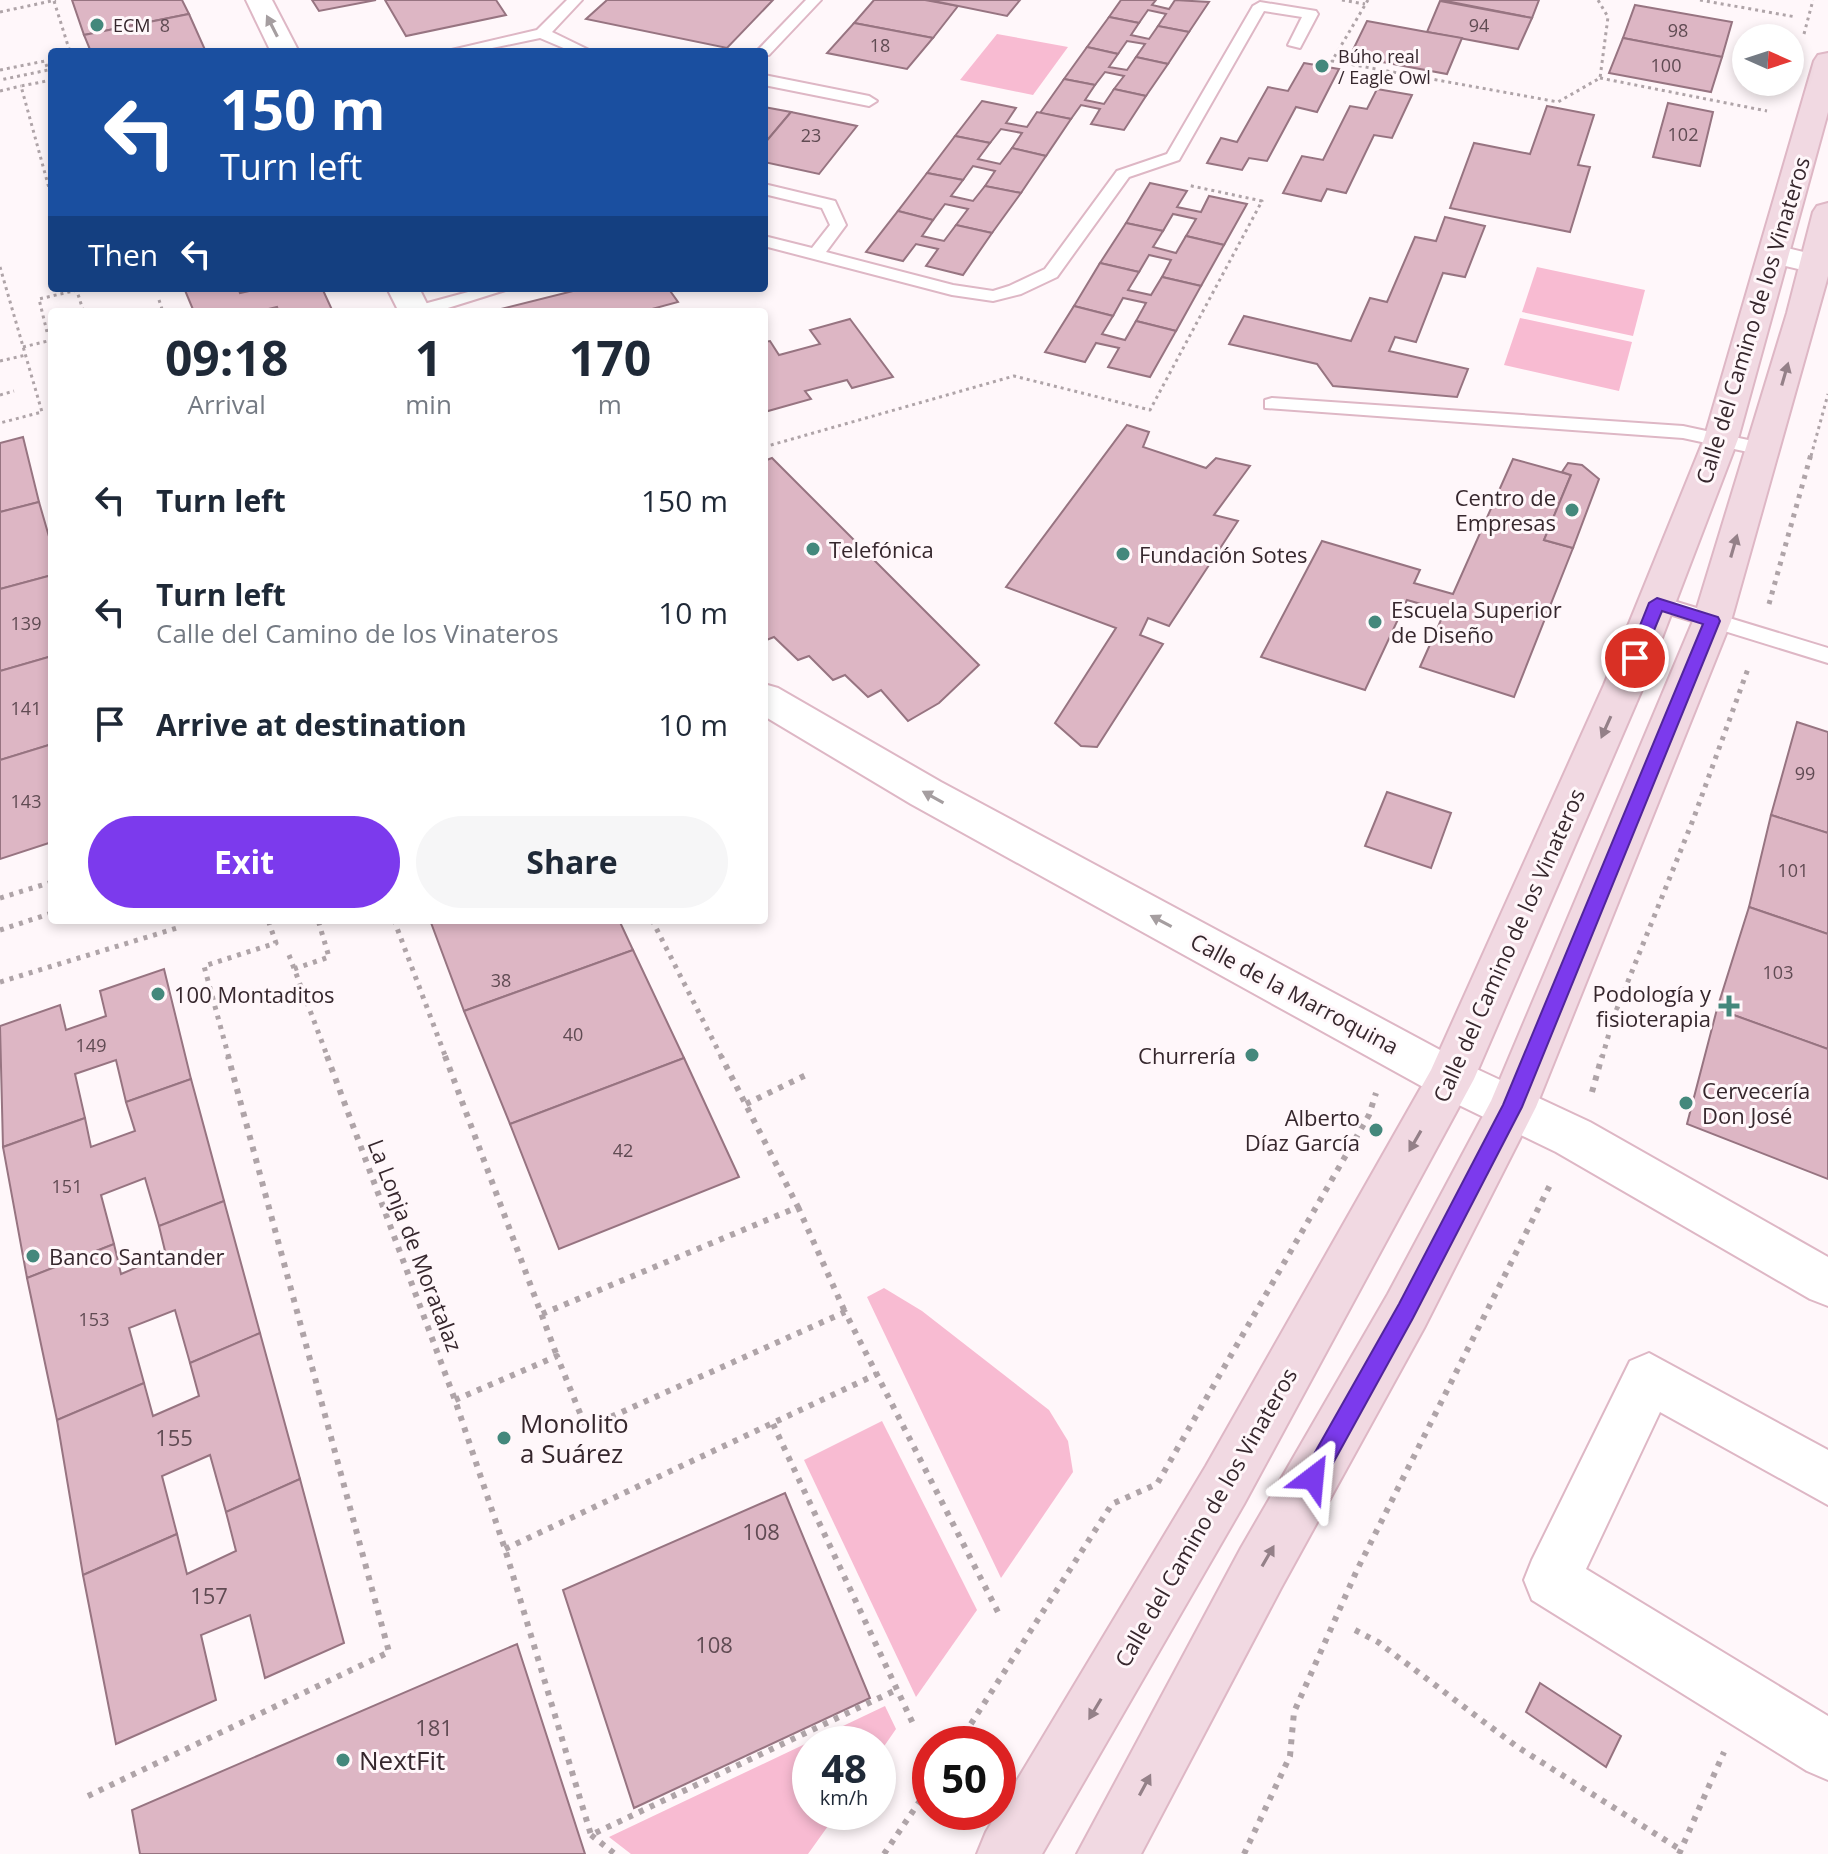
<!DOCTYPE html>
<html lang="en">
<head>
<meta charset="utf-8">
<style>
  body { margin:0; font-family:"Open Sans",sans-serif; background:#f6f6f7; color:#1f2937; height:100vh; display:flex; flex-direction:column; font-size:30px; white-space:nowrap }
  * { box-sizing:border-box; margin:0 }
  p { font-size:26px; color:#747a83 }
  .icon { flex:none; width:44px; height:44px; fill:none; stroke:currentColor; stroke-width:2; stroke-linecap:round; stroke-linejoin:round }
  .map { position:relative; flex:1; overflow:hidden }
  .panel { position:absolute; left:48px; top:308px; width:720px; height:616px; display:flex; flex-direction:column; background:#fff; border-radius:8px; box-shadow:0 4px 12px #0003 }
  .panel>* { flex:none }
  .banner { position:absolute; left:48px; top:48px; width:720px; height:244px; border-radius:8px; box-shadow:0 4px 12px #0003; background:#1a4fa0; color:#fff; overflow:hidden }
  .needle { width:52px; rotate:93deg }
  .tools { position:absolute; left:1732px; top:24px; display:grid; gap:16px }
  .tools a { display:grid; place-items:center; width:72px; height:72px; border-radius:50%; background:#fff; box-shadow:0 4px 12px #0003; font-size:40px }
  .speed { position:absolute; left:792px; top:1726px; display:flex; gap:16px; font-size:40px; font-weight:700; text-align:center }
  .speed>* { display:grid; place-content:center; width:104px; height:104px; border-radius:50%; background:#fff; box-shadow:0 4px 12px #0003; line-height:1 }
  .speed small { font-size:20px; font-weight:400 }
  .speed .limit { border:12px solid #d22; background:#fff; color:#111 }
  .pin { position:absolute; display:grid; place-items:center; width:68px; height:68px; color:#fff; margin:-34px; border:4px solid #fff; border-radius:50%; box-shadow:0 2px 8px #0007 }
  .me { position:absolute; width:88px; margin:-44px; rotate:29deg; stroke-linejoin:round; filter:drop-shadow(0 0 6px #0008) }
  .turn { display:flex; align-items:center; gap:28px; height:168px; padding:0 40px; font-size:36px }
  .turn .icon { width:104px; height:104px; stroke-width:2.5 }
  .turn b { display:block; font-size:56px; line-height:68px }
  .then { display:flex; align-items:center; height:76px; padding:0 40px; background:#0003; gap:16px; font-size:30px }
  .eta { display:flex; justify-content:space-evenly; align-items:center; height:136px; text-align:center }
  .eta b { font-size:48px; font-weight:700; line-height:56px }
  .cta { display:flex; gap:16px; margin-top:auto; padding:16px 40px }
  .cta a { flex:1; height:92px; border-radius:48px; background:#7c3aed; color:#fff; font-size:32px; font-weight:700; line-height:92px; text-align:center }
  .cta a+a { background:#f6f6f7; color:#1f2937 }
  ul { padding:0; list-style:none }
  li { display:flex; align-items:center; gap:24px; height:112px; padding:0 40px }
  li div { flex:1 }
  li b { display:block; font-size:30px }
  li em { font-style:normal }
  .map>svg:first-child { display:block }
  .green { fill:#f8bbd2 }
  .building { fill:#ddb6c4; stroke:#977481; stroke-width:2 }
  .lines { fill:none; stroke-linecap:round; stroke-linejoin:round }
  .lane-casing { stroke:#deb7c5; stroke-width:4 }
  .street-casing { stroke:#deb7c5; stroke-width:4 }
  .secondary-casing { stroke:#deb7c5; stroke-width:4 }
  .path-far2 { stroke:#afa4a8; stroke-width:3; stroke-dasharray:3 4; stroke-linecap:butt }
  .path-far1 { stroke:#afa4a8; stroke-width:5; stroke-dasharray:4 6; stroke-linecap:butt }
  .path { stroke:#afa4a8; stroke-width:6; stroke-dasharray:5 7; stroke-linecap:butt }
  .lane { fill:#fff; fill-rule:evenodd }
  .street { fill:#fff; fill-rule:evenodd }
  .secondary { fill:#f1d9e2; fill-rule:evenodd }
  .oneway { fill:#a59ea0 }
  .oneway2 { fill:#948088 }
  .route { fill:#7c3aed; stroke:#51269a; stroke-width:2 }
  .poi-dot { fill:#44887c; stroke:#fff7fa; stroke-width:3 }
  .labels { text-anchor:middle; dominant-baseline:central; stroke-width:6; stroke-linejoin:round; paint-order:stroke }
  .far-poi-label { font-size:18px; fill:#36272d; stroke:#fff7fa; text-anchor:start }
  .number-label { font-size:18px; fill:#604b53 }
  .street-label { font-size:22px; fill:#36272d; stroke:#fff7fa }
  .poi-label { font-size:22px; fill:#36272d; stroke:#fff7fa; text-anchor:start }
  .near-number-label { font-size:22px; fill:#604b53 }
  .near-poi-label { font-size:26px; fill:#36272d; stroke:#fff7fa; text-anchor:start }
</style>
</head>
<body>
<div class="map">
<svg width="1828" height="1854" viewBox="0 0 1828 1854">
  <rect width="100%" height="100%" fill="#fff7fa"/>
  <g class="green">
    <polygon points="997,34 1068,47 1033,95 960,80"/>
    <polygon points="1537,267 1645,290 1633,336 1522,312"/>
    <polygon points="1520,318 1632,342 1619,391 1504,365"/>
    <polygon points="884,1288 922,1311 1049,1410 1068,1441 1073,1472 1001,1578 867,1297"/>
    <polygon points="882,1421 977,1610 916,1697 804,1460"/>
    <polygon points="885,1706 896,1729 878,1755 878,1744 810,1744 810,1812 838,1812 808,1854 631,1854 609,1837"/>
  </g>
  <g class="building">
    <polygon points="72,0 182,0 189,14 84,35"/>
    <polygon points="312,0 376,0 319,11"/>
    <polygon points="385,0 496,0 506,15 406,36"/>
    <polygon points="607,0 773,0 727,48 586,19"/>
    <polygon points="874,0 925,0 958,6 933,38 854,23"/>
    <polygon points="929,0 1020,0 1007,16"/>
    <polygon points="1121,0 1156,0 1152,5 1169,9 1175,0 1209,2 1189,32 1158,26 1166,14 1148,10 1139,23 1109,17"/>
    <polygon points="1441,0 1539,0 1532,18"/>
    <polygon points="1440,1 1532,18 1518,49 1427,32"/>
    <polygon points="1635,5 1732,22 1722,57 1623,38"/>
    <polygon points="189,14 206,52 91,52 84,35"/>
    <polygon points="1109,17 1139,23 1131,35 1149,39 1158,26 1189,32 1168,64 1136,57 1145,44 1127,41 1118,54 1087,47"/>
    <polygon points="1367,21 1427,32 1462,38 1447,74 1350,56"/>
    <polygon points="854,23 933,38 907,69 827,53"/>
    <polygon points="1623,38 1722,57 1711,92 1609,73"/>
    <polygon points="1087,47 1118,54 1109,67 1127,70 1136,57 1168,64 1146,96 1114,89 1124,76 1105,72 1095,85 1064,79"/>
    <polygon points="1304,63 1339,69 1317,112 1296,107 1267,161 1249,158 1242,170 1207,163 1221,138 1237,142 1268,87 1288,91"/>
    <polygon points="1064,79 1095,85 1085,100 1104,104 1114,89 1146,96 1124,130 1091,124 1100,109 1081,105 1071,119 1040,113"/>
    <polygon points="1377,89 1412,95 1392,138 1374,135 1346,193 1327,189 1321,201 1283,193 1302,156 1323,160 1350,106 1367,109"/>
    <polygon points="982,101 1016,108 1006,123 1027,127 1037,112 1071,119 1046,156 1012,148 1022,133 1001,129 990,143 955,136"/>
    <polygon points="1668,103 1713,112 1700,166 1653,157"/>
    <polygon points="1547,106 1594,115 1578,165 1590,167 1570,232 1450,208 1474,143 1530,154"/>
    <polygon points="764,107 791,112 764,144"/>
    <polygon points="791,112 857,126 819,174 764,162 764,144"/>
    <polygon points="955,136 990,143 978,159 1000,164 1012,148 1046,156 1021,193 985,186 995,171 973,166 963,180 927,173"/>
    <polygon points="927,173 963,180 951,196 973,201 985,186 1021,193 992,233 956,225 968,209 945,204 933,220 898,211"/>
    <polygon points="1150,183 1187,191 1177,207 1201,212 1209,196 1247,204 1224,245 1186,236 1196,219 1173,214 1163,231 1126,223"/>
    <polygon points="898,211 933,220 922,236 944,241 956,225 992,233 963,275 926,266 938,249 916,244 903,261 866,252"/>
    <polygon points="1445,217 1485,226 1465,277 1443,273 1416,342 1395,337 1389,351 1468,369 1457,397 1333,386 1317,364 1229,344 1244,316 1351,341 1370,298 1387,302 1415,237 1436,241"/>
    <polygon points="1126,223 1163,231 1153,247 1176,253 1186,236 1224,245 1201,286 1162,277 1171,260 1149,255 1139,272 1100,263"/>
    <polygon points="1100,263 1139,272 1128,290 1151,295 1162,277 1201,286 1176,331 1136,321 1146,303 1123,298 1113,316 1074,306"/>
    <polygon points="184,288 238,288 240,293 262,288 322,288 333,312 279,312 277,307 256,312 194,312"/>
    <polygon points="585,288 668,288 678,302 641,312 493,311"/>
    <polygon points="1074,306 1113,316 1102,334 1125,340 1136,321 1176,331 1150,377 1108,367 1119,348 1096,343 1085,362 1045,352"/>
    <polygon points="850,319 893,377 852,388 847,380 805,391 811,399 768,411 764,406 764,342 770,341 779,355 820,344 810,330"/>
    <polygon points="1127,425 1149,432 1143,447 1206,468 1216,458 1250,466 1214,515 1238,521 1169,626 1148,618 1140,635 1163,644 1097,747 1081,746 1055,723 1116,628 1006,587"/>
    <polygon points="23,437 39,502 0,512 0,443"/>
    <polygon points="772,458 979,665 939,703 908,721 881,690 868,697 845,675 833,680 809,656 798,660 774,637 764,641 764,461"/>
    <polygon points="1513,459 1571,475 1544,540 1573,548 1514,697 1420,667 1445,611 1407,600 1365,690 1261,657 1322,541 1420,570 1414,583 1453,594"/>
    <polygon points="1568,463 1582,465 1599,479 1573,548 1544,540 1571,475 1562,472"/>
    <polygon points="39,502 52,547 52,575 0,589 0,512"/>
    <polygon points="52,575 52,656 0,671 0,589"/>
    <polygon points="52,656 52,744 0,760 0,671"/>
    <polygon points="1797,722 1828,732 1828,833 1771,815"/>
    <polygon points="52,744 52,842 0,859 0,760"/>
    <polygon points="1387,792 1451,813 1431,868 1365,846"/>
    <polygon points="1771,815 1828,833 1828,934 1749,907"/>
    <polygon points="1749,907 1828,934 1828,1049 1717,1009"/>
    <polygon points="430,920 619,920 633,950 464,1011"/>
    <polygon points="633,950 684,1058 510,1124 464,1011"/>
    <polygon points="164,969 191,1079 126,1102 116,1060 75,1074 85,1118 3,1147 0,1026 60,1005 66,1030 106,1016 100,991"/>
    <polygon points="1717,1009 1828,1049 1828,1179 1687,1124"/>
    <polygon points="684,1058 739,1177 559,1249 510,1124"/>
    <polygon points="191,1079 224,1201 159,1226 145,1178 101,1195 114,1244 27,1278 3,1147 85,1118 91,1147 135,1131 126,1102"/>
    <polygon points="224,1201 260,1333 190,1363 175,1310 129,1328 144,1383 57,1420 27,1278 114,1244 121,1274 166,1255 159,1226"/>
    <polygon points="260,1333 300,1479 226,1512 210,1455 162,1476 177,1534 83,1575 57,1420 144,1383 153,1416 199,1396 190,1363"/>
    <polygon points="300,1479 344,1643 265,1678 250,1615 201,1635 216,1700 116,1744 83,1575 177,1534 187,1574 236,1551 226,1512"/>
    <polygon points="785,1493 870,1698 634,1808 563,1590"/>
    <polygon points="517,1644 585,1854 140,1854 132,1810"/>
    <polygon points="1540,1683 1621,1736 1606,1767 1526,1712"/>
  </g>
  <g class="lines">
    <defs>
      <g id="lane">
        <polygon points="567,0 582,0 552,32 593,52 573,52 540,38 473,52 443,52 537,30"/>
        <polygon points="806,0 821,0 769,55 756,52"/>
        <polygon points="1260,2 1316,11 1318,14 1300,48 1288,45 1302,17 1264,11 1179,160 1129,177 1057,277 1021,294 993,301 952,295 764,246 764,236 812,248 830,225 822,208 764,194 764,184 835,201 846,225 826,252 953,285 993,291 1009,286 1045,269 1117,171 1167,154 1253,6"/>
        <polygon points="764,75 869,96 877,101 869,106 764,85"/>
        <polygon points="483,288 512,288 435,312 406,312 409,308"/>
        <polygon points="1272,398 1683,426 1762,443 1772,449 1762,455 1683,438 1265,408 1265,400"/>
        <polygon points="1657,596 1828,648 1828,663 1650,608 1647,603 1650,598"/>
      </g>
      <g id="street">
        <polygon points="246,0 272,0 299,52 271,52"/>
        <polygon points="1775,245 1828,258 1828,276 1764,261 1759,254 1764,247"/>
        <polygon points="387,288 419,288 431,312 399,312"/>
        <polygon points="764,684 778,688 941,782 1468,1065 1590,1122 1828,1257 1828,1306 1810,1299 1556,1152 1434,1093 911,804 764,716"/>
        <polygon points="1649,1353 1828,1450 1828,1505 1660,1412 1586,1569 1828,1716 1828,1780 1807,1771 1532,1600 1524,1580 1532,1560 1630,1361"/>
      </g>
      <g id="secondary">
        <polygon points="1828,53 1828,112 1738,439 1644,685 1474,1079 1244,1504 1042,1854 977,1854 986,1832 1206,1466 1431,1070 1604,685 1704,439 1814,61 1818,55"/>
        <polygon points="1828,203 1828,276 1731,621 1536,1107 1424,1328 1281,1588 1141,1854 1077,1854 1241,1548 1388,1294 1491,1101 1693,621 1787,313 1813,212 1817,206"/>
      </g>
    </defs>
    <use href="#lane" class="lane-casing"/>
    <use href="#street" class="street-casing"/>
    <use href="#secondary" class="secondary-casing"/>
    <g class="path-far2">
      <polyline points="1342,0 1365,4"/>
      <polyline points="1368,0 1332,61 1558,102 1600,78 1608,17 1598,0"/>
      <polyline points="1700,0 1796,17"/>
      <polyline points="54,1 70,52"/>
      <polyline points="0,12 56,0"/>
      <polyline points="1804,34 1813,0"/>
      <polyline points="0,70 45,61 48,70 0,80"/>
      <polyline points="1600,78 1767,111"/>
      <polyline points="52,80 21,86 52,199"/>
      <polyline points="0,91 21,86"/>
      <polyline points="0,267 42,412 0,423"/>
      <polyline points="76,288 83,310"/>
      <polyline points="159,300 163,312"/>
      <polyline points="47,332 39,299 86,288"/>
      <polyline points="23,347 52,340"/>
      <polyline points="0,361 26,355"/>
      <polyline points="0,395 14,391"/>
      <polyline points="52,439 52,446"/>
      <polyline points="764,447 1014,376 1150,410 1262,201 1187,185"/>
      <polyline points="1811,456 1828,394"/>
    </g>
    <g class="path-far1">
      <polyline points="1769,604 1811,454"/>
      <polyline points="0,898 52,882"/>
      <polyline points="394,920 446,1058"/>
      <polyline points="652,920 722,1058"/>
      <polyline points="0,930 52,913"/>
      <polyline points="289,955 328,1058"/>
      <polyline points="294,969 329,957 318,920"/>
      <polyline points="0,982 177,928 175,920"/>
      <polyline points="229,1058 204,966 276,943 268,920"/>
      <polyline points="1602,1058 1614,1016 1693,820 1749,666"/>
    </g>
    <g class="path">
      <polyline points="327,1056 455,1400 505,1549 591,1835 896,1690"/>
      <polyline points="445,1056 557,1356"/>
      <polyline points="1592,1092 1602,1056"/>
      <polyline points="746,1104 806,1075"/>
      <polyline points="798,1207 845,1312"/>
      <polyline points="542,1314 798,1207 721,1056"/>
      <polyline points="455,1400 557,1356 586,1428 845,1312 999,1614"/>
      <polyline points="773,1424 915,1728"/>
      <polyline points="505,1549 877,1374"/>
      <polyline points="1355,1630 1378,1642 1516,1746 1681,1850"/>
      <polyline points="958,1744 1112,1504 1157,1484 1369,1115 1376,1093"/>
      <polyline points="88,1796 389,1652 228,1056"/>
      <polyline points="591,1835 615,1854"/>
      <polyline points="884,1854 930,1786"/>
      <polyline points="1244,1854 1290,1756 1294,1712 1357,1570 1552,1181"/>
      <polyline points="1679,1854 1724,1752"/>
    </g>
    <use href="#lane" class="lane"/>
    <use href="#street" class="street"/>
    <use href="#secondary" class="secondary"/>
  </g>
  <defs><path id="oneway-solid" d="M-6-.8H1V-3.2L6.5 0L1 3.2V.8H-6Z" transform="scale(2)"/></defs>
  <g class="oneway">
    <use href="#oneway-solid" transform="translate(272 26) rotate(-117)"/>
    <use href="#oneway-solid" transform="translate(933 797) rotate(-151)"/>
    <use href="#oneway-solid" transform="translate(1161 921) rotate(-152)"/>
  </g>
  <g class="oneway2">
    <use href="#oneway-solid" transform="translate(1785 374) rotate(-74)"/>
    <use href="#oneway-solid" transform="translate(1734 546) rotate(-74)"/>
    <use href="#oneway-solid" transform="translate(1606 727) rotate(114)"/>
    <use href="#oneway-solid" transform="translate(1415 1141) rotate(120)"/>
    <use href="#oneway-solid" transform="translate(1268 1556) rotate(-60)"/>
    <use href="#oneway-solid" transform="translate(1095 1709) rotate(121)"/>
    <use href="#oneway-solid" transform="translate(1145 1785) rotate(-62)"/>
  </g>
  <polygon class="route" points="1657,598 1718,617 1720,621 1522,1107 1413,1318 1321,1485 1313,1489 1305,1485 1302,1478 1305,1470 1399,1304 1503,1105 1703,624 1662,611 1641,662 1630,662 1627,658 1649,603"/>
  <g class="poi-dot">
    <circle cx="97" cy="25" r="8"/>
    <circle cx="1322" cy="66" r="8"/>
    <circle cx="1572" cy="510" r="8"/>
    <circle cx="813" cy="549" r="8"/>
    <circle cx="1123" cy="554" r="8"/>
    <circle cx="1375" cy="622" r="8"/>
    <circle cx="158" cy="994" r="8"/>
    <path d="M1725 994h8v8h8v8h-8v8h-8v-8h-8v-8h8z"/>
    <circle cx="1252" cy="1055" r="8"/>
    <circle cx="1686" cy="1103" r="8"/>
    <circle cx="1376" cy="1130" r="8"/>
    <circle cx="33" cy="1256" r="8"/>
    <circle cx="504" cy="1438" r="8"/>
    <circle cx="343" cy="1760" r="8"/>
  </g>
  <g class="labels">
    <g class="far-poi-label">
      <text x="113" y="25">ECM</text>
      <text x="1338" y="56">Búho real<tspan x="1338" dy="21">/ Eagle Owl</tspan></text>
    </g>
    <g class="number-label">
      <text x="165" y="25">8</text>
      <text x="1479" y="25">94</text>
      <text x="1678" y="30">98</text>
      <text x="880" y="45">18</text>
      <text x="1666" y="65">100</text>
      <text x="1683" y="134">102</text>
      <text x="811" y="135">23</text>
      <text x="26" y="623">139</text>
      <text x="26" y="708">141</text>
      <text x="1805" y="773">99</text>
      <text x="26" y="801">143</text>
      <text x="1793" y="870">101</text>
      <text x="1778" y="972">103</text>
      <text x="501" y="980">38</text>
      <text x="573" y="1034">40</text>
      <text x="91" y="1045">149</text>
      <text x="623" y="1150">42</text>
      <text x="67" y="1186">151</text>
      <text x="94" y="1319">153</text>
    </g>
    <g class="street-label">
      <text transform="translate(1752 320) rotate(-73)">Calle del Camino de los Vinateros</text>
      <text transform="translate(1508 945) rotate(-66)">Calle del Camino de los Vinateros</text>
      <text transform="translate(1295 993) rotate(28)">Calle de la Marroquina</text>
      <text transform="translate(416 1245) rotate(69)">La Lonja de Moratalaz</text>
      <text transform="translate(1205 1517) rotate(-60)">Calle del Camino de los Vinateros</text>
    </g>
    <g class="poi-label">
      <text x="1556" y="497" text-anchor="end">Centro de<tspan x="1556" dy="25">Empresas</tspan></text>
      <text x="829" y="549">Telefónica</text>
      <text x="1139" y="554">Fundación Sotes</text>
      <text x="1391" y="609">Escuela Superior<tspan x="1391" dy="25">de Diseño</tspan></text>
      <text x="1711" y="993" text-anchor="end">Podología y<tspan x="1711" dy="25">fisioterapia</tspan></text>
      <text x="174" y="994">100 Montaditos</text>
      <text x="1236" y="1055" text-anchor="end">Churrería</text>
      <text x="1702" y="1090">Cervecería<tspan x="1702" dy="25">Don José</tspan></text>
      <text x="1360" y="1117" text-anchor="end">Alberto<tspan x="1360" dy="25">Díaz García</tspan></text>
      <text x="49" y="1256">Banco Santander</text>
    </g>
    <g class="near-number-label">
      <text x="174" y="1437">155</text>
      <text x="761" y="1531">108</text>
      <text x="209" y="1595">157</text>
      <text x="714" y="1644">108</text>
      <text x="434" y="1727">181</text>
    </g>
    <g class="near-poi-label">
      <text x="520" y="1423">Monolito<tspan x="520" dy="30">a Suárez</tspan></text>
      <text x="359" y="1760">NextFit</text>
    </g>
  </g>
</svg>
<div class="tools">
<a><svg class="needle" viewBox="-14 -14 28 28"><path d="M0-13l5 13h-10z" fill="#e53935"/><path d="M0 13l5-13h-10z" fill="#747a83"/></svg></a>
</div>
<div class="speed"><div>48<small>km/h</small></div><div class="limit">50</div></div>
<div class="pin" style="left:1635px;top:658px;background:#d93025"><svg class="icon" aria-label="arrive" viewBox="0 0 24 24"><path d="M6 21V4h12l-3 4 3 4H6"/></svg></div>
<svg class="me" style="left:1313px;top:1478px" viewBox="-20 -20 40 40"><path d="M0-17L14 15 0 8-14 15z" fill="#7c3aed" stroke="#fff" stroke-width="4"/></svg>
<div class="banner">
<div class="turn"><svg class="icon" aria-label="left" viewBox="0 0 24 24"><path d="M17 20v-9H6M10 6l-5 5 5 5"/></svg><div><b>150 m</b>Turn left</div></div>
<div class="then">Then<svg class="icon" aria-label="left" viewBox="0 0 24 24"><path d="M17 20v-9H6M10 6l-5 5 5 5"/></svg></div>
</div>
<section class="panel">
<div class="eta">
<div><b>09:18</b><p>Arrival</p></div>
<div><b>1</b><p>min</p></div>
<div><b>170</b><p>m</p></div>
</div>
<ul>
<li><svg class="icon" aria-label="left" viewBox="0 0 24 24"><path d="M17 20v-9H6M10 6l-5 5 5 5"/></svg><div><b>Turn left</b></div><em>150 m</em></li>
<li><svg class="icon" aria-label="left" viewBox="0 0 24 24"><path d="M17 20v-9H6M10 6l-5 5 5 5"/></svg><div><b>Turn left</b><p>Calle del Camino de los Vinateros</p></div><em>10 m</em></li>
<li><svg class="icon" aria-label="arrive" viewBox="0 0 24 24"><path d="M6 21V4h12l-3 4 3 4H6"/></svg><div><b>Arrive at destination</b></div><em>10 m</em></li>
</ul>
<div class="cta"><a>Exit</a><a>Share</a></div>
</section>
</div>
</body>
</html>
